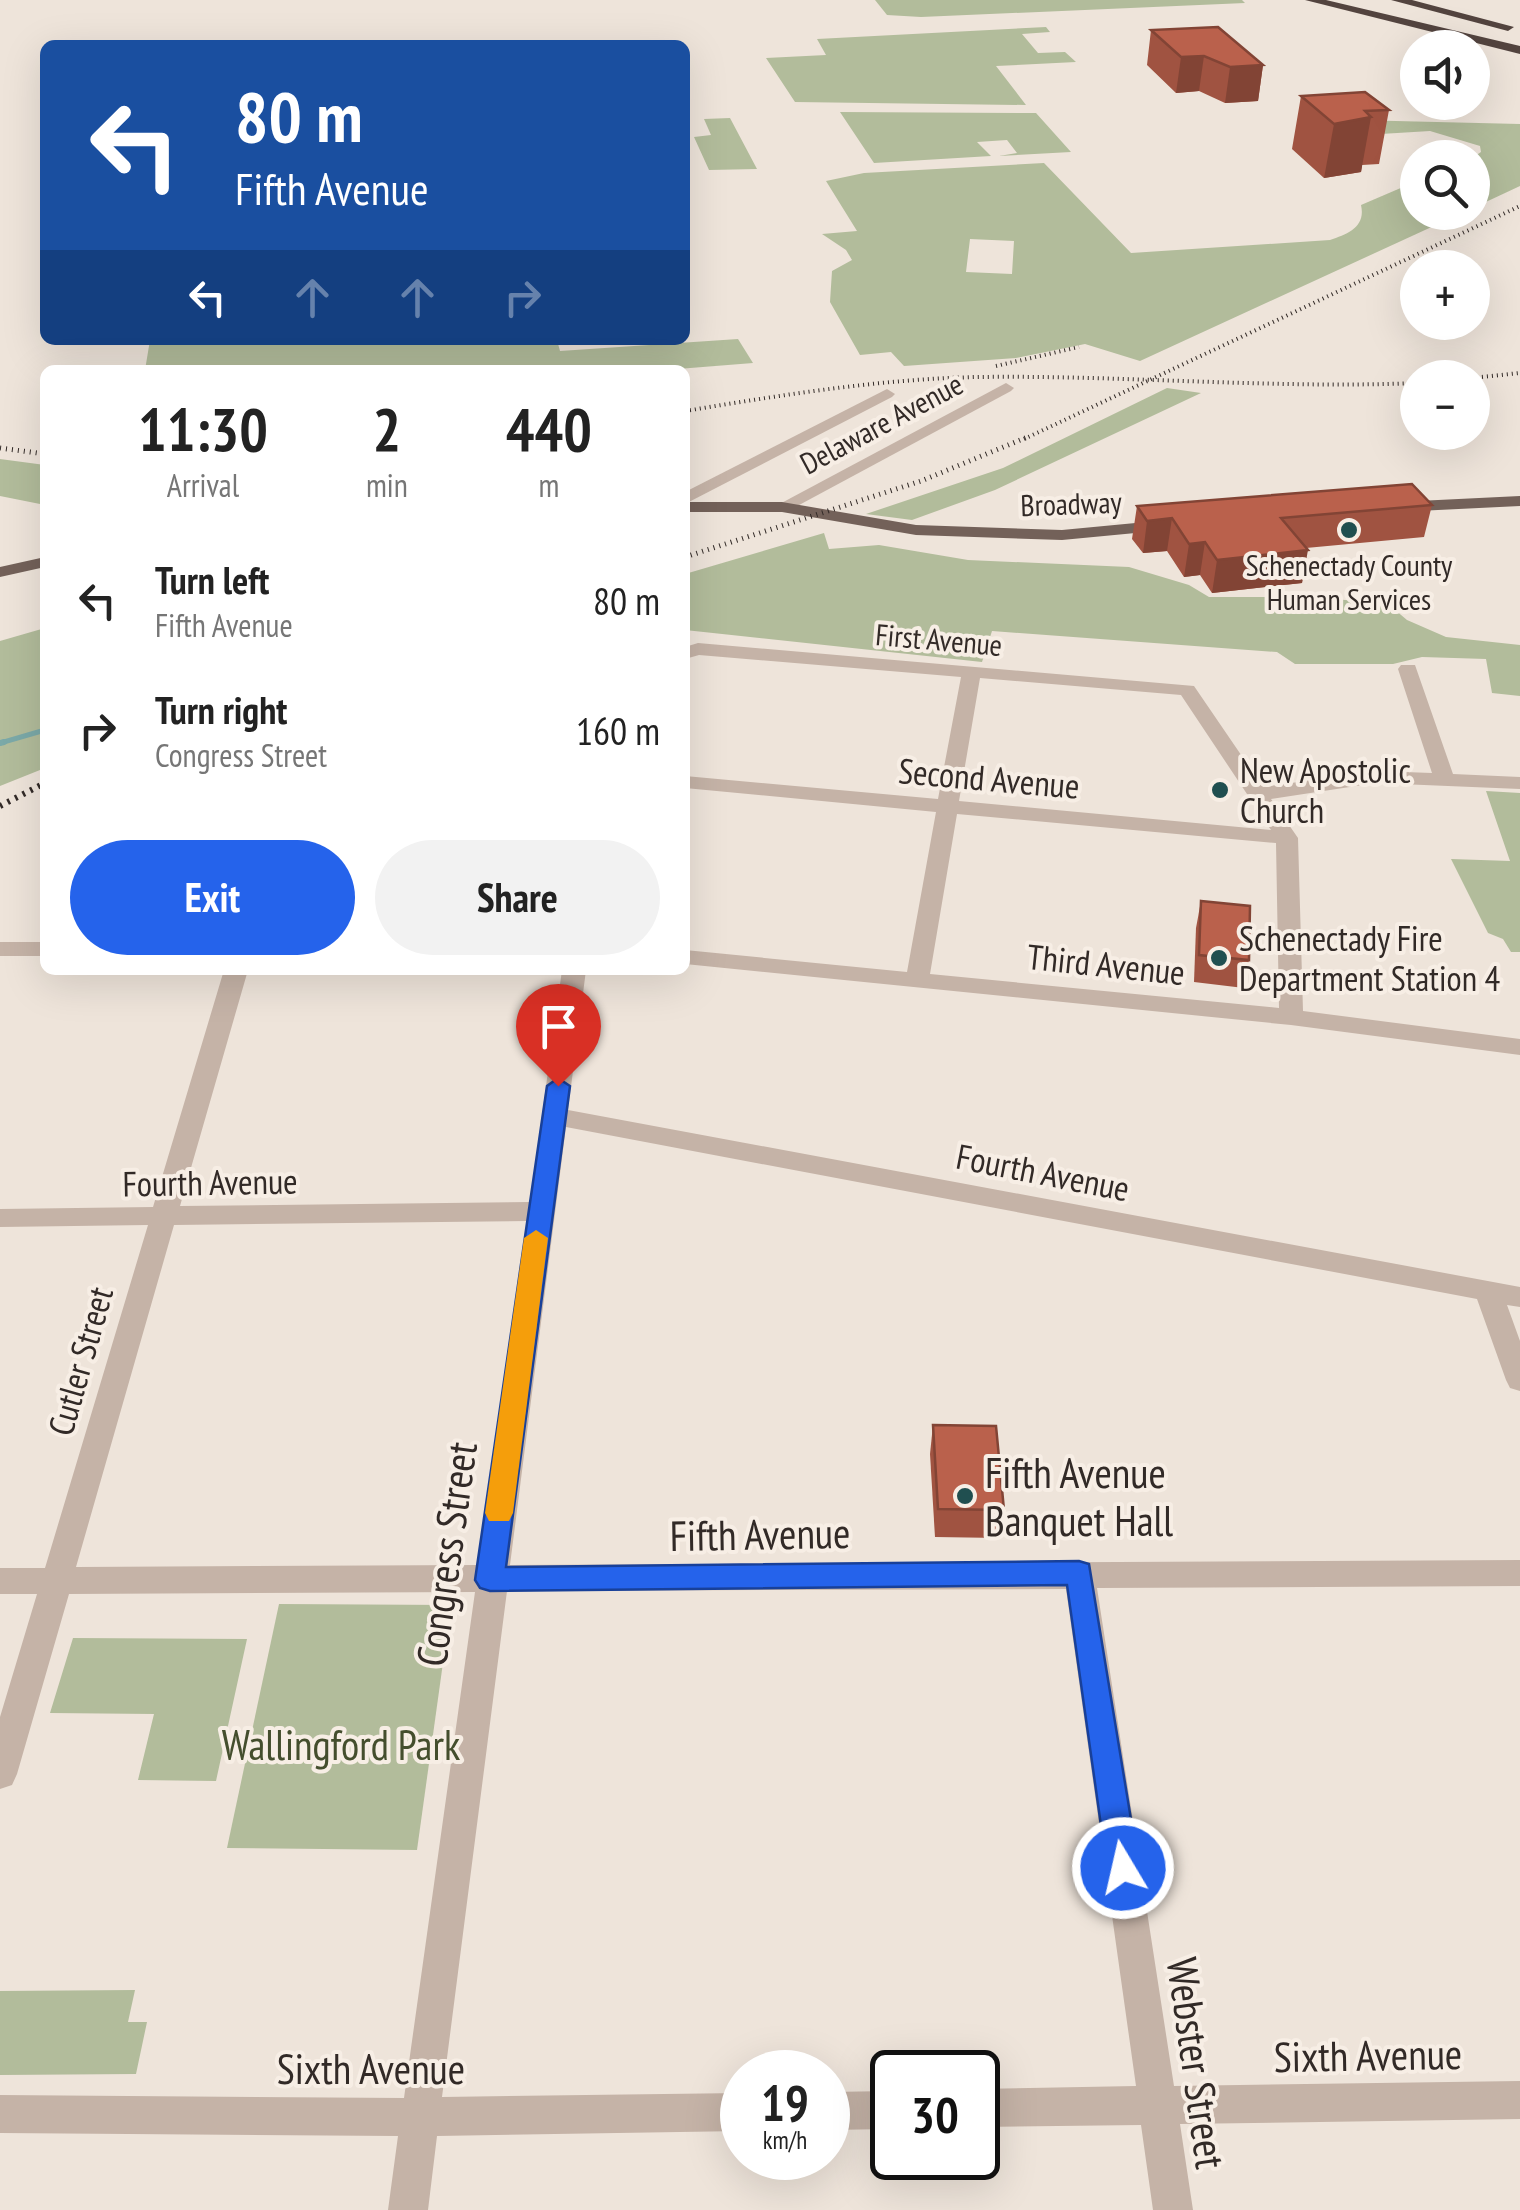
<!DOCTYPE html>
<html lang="en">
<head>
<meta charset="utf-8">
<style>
  body { margin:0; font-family:"PT Sans Narrow",sans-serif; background:#f2f2f2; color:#222; height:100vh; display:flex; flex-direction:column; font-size:38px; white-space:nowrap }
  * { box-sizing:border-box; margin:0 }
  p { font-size:32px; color:#767676 }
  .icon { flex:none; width:55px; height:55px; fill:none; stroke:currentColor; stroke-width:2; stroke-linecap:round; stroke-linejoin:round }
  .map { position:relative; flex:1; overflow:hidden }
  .sheet { position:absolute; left:40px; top:365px; width:650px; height:610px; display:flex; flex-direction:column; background:#fff; border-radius:15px; box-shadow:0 10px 40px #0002 }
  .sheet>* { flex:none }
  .guide { position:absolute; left:40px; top:40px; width:650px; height:305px; border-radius:15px; box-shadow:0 10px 40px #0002; background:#1a4fa0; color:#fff; overflow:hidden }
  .controls { position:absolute; left:1400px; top:30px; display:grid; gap:20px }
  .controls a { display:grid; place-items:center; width:90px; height:90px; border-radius:50%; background:#fff; box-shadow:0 10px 40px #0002; font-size:50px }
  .speed { position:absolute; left:720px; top:2050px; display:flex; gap:20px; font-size:50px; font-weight:700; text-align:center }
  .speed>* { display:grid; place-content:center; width:130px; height:130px; border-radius:50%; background:#fff; box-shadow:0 10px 40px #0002; line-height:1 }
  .speed small { font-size:25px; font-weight:400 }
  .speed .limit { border:5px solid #111; border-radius:15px; background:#fff; color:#111 }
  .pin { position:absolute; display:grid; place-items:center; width:85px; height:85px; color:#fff; margin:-102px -42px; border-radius:50% 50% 50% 0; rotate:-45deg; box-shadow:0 0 10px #0007 }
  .pin .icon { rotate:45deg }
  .me { position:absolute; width:110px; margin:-55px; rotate:351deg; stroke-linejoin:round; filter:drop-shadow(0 0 8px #0008) }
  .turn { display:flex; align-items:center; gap:35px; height:210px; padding:0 30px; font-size:45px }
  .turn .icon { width:130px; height:130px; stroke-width:2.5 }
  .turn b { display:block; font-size:70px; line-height:85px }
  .lanes { display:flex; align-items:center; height:95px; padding:0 30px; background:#0003; justify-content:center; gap:50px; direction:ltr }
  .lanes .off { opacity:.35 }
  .eta { display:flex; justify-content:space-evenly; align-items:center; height:170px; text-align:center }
  .eta b { font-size:60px; font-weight:700; line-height:70px }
  .action { display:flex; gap:20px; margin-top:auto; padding:20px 30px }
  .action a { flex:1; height:115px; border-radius:60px; background:#2563eb; color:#fff; font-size:40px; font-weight:700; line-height:115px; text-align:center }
  .action a+a { background:#f2f2f2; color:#222 }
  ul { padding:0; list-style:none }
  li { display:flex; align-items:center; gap:30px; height:130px; padding:0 30px }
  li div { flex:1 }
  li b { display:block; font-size:38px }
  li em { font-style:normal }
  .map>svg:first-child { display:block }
  .green { fill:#b2bc9b; fill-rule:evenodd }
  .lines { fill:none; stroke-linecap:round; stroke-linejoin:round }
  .stream-far1 { stroke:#7ba9a8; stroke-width:5 }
  .stream { stroke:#7ba9a8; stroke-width:6 }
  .minor { fill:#c5b3a7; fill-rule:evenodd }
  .major { fill:#736159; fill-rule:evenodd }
  .highway { fill:#53443f; fill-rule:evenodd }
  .rail-far2 { stroke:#322a27; stroke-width:4; stroke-dasharray:1 4; stroke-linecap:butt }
  .rail-far1 { stroke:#322a27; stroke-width:5; stroke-dasharray:1 5; stroke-linecap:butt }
  .rail { stroke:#322a27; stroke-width:6; stroke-dasharray:2.5 6; stroke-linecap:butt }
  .wall { fill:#a05341 }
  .shaded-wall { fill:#824435 }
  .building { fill:#ba614c; stroke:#824435; stroke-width:2.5 }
  .route { fill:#2563eb; stroke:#184099; stroke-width:2.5 }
  .slow { fill:#f59e0b }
  .poi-dot { fill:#204f50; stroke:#f7eee5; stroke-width:4 }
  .labels { text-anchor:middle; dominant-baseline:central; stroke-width:8; stroke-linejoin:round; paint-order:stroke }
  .far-street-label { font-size:30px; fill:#322a27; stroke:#f7eee5 }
  .far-poi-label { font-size:30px; fill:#322a27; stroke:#f7eee5 }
  .poi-label { font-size:35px; fill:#322a27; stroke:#f7eee5; text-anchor:start }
  .street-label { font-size:35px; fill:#322a27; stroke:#f7eee5 }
  .near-poi-label { font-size:42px; fill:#322a27; stroke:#f7eee5; text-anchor:start }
  .near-street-label { font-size:42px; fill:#322a27; stroke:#f7eee5 }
  .near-park-label { font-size:42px; fill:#444e2d; stroke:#f7eee5 }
</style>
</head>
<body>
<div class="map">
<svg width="1520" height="2210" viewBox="0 0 1520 2210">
  <rect width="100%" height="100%" fill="#eee4da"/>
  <g class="green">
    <polygon points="875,0 1242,0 1245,3 921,17 887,15"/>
    <polygon points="1046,27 1050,32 1022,34 1038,53 1065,52 1076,62 996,66 1026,105 795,102 766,58 826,55 817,39"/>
    <polygon points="840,112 1036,113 1071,152 999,156 1017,153 1007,140 977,142 991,156 874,163"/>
    <polygon points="730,118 757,169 709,170 694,137 711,135 704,119"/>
    <polygon points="1354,120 1520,124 1520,186 1473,208 1472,158 1481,152 1480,146 1430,131 1348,136 1338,126"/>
    <path d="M1044 163 1131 253 1330 240C1348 234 1366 227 1361 205L1417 181 1418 212 1462 213 1140 361 1085 344 1016 358 904 366 891 352 860 355 830 302 832 271 852 260 846 250 822 234 857 231 826 181 864 173ZM970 239 1014 241 1012 274 966 272Z"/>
    <polygon points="738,339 753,363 665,370 145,370 150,340 557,340 560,351"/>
    <polygon points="1167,388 1201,393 995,490 912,520 866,514 1003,468"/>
    <polygon points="0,459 45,465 45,505 0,496"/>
    <polygon points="824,533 829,549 879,545 968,560 1129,567 1189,585 1209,597 1313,597 1388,604 1407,620 1446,637 1520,645 1520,696 1492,693 1486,659 1422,657 1393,664 1295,664 1277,652 992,631 982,662 685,630 685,574"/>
    <polygon points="45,628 45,768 0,786 0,641"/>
    <polygon points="1486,791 1520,793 1520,952 1511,952 1503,939 1488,933 1451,859 1510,861"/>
    <polygon points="279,1604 451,1605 417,1850 227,1848"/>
    <polygon points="73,1638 247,1639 216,1781 138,1780 154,1714 50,1713"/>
    <polygon points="135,1990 128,2022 147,2022 136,2074 0,2075 0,1991"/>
  </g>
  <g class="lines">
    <polyline class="stream-far1" points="0,743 45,730"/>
    <polyline class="stream" points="0,743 4,742"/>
    <g class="minor">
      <polygon points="1006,383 1014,388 1011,391 788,511 774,507"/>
      <polygon points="887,389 895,394 892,397 685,504 685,492"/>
      <path d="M698 643 1194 686 1263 787 1376 771 1432 773 1398 669 1401 665H1415L1453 774 1520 777V789L1376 783 1271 799 1298 838 1303 1011 1520 1039V1055L1291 1025 685 964V950L907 972 936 812 685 788V776L938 799 961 677 699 655 685 659V647ZM980 678 1181 695 1271 830 959 801ZM957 814 1276 843 1279 1008 930 974Z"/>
      <rect x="0" y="942" width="45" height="14"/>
      <path d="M224 970H248L180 1206 530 1202 562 970H586L568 1110 1520 1287V1307L1507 1305 1520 1341V1391L1510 1388 1506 1380 1477 1299 566 1127 510 1565 1520 1560V1586L1097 1588 1174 2086 1520 2081V2119L1180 2124 1193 2210H1153L1141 2125 978 2127V2089L1136 2086 1066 1589 507 1591 442 2097 742 2093V2131L437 2136 428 2210H388L398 2136 0 2133V2095L404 2098 475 1592 69 1594 17 1774 12 1785 0 1789V1717L37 1594H0V1568H45L148 1225 0 1227V1209L153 1207ZM527 1221 479 1565 76 1567 174 1225Z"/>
      <polygon points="892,2091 892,2129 828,2130 828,2092"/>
    </g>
    <g class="major">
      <polygon points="1520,496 1520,506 1397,512 1389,507 1397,502"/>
      <polygon points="685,502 782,502 916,525 1062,530 1167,520 1176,525 1167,530 1062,540 916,535 782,512 685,512"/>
      <polygon points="45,557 45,567 0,577 0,567"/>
    </g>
    <g class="highway">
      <polygon points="1305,0 1326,0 1520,46 1520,54"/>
      <polygon points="1391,0 1412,0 1514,27 1508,31"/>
    </g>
    <g class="rail-far2">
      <polyline points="996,366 1079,347"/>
      <polyline points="1472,378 1520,373"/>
      <path d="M685 411C782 395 880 379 978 377 1125 375 1271 389 1418 383"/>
      <polyline points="1024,439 1520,206"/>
    </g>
    <g class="rail-far1">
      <polyline points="0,448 45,454"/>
      <polyline points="685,557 921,481 1030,436"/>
    </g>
    <polyline class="rail" points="0,806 45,783"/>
  </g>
  <g class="wall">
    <polygon points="1151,30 1263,65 1258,101 1225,103 1199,91 1176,93 1147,65"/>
    <polygon points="1301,96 1389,110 1379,164 1362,165 1361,172 1324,178 1292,149"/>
    <polygon points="1432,505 1424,537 1306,548 1302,583 1212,593 1200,575 1184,577 1167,551 1143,553 1132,539 1137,506"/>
    <polygon points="1201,901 1249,960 1244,988 1194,982 1196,928"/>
    <polygon points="933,1425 1004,1510 1000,1538 935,1537 930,1454"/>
  </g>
  <g class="shaded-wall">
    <polygon points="1204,56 1199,91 1176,93 1181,57"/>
    <polygon points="1263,65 1258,101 1225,103 1230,67"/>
    <polygon points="1371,117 1361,172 1324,178 1334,124"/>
    <polygon points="1172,518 1167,551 1143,553 1147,521"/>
    <polygon points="1205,542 1200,575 1184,577 1189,544"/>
    <polygon points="1308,550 1302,583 1212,593 1217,560"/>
  </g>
  <g class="building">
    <polygon points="1218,27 1263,65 1230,67 1204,56 1181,57 1151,30"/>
    <polygon points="1365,92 1389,110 1365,111 1371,117 1334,124 1301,96"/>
    <polygon points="1412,484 1432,505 1281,518 1308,550 1217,560 1205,542 1189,544 1172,518 1147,521 1137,506"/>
    <polygon points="1201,901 1250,906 1249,960 1199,955"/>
    <polygon points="933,1425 996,1426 1004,1510 938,1509"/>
  </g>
  <polygon class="route" points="558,1078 570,1086 506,1567 1079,1561 1089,1564 1139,1868 1134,1879 1123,1883 1111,1879 1107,1868 1067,1585 490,1591 480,1588 475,1580 547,1086"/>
  <polygon class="slow" points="536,1230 548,1238 513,1513 509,1521 489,1521 485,1513 524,1238"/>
  <g class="poi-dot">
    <circle cx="1349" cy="530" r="10"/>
    <circle cx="1220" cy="790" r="10"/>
    <circle cx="1219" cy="958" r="10"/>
    <circle cx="965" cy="1496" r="10"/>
  </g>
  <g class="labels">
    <g class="far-street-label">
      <text transform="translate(881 423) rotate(-28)">Delaware Avenue</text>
      <text transform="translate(1071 503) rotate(-2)">Broadway</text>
      <text transform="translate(939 639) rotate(5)">First Avenue</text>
    </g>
    <g class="far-poi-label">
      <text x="1349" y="564">Schenectady County<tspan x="1349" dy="34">Human Services</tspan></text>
    </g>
    <g class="poi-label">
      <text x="1240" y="770">New Apostolic<tspan x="1240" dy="40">Church</tspan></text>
      <text x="1239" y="938">Schenectady Fire<tspan x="1239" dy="40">Department Station 4</tspan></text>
    </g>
    <g class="street-label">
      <text transform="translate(989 778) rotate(5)">Second Avenue</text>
      <text transform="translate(1106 964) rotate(6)">Third Avenue</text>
      <text transform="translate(1043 1172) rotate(11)">Fourth Avenue</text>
      <text transform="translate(210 1182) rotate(-1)">Fourth Avenue</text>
      <text transform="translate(80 1361) rotate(-74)">Cutler Street</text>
    </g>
    <g class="near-poi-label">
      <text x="985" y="1472">Fifth Avenue<tspan x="985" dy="48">Banquet Hall</tspan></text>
    </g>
    <g class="near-street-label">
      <text transform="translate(760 1534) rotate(-1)">Fifth Avenue</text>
      <text transform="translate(446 1554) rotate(-82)">Congress Street</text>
      <text transform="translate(1368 2055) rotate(-1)">Sixth Avenue</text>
      <text transform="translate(1197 2063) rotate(82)">Webster Street</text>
      <text x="371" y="2068">Sixth Avenue</text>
    </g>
    <g class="near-park-label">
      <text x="341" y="1744">Wallingford Park</text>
    </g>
  </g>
</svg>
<div class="controls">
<a><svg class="icon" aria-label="sound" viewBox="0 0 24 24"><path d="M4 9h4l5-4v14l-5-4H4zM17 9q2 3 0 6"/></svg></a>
<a><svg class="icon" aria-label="search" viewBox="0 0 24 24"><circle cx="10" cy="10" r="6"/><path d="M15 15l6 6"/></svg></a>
<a>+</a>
<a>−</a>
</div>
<div class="speed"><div>19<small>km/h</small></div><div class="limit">30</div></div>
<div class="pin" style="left:558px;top:1086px;background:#d93025"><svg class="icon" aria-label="arrive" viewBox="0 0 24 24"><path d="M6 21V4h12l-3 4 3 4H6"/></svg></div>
<svg class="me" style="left:1123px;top:1868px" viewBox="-20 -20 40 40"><circle r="17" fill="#2563eb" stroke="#fff" stroke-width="3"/><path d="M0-11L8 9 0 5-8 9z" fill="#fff"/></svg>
<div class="guide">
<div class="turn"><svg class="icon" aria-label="left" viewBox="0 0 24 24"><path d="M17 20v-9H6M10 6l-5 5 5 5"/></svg><div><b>80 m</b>Fifth Avenue</div></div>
<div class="lanes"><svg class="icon" aria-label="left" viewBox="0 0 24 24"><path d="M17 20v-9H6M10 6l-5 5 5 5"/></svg><svg class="icon off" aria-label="ahead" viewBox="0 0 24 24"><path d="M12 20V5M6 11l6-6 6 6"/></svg><svg class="icon off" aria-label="ahead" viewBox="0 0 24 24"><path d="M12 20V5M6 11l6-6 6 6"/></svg><svg class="icon off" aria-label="right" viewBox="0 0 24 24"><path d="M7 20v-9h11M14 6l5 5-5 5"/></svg></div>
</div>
<section class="sheet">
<div class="eta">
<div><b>11:30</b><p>Arrival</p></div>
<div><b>2</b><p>min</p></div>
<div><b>440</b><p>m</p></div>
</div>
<ul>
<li><svg class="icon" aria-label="left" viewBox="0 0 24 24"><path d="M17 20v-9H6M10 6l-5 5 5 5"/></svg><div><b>Turn left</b><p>Fifth Avenue</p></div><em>80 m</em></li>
<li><svg class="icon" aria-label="right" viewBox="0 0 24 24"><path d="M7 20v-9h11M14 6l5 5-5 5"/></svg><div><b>Turn right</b><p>Congress Street</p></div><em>160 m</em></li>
</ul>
<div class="action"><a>Exit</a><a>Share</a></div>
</section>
</div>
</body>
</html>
